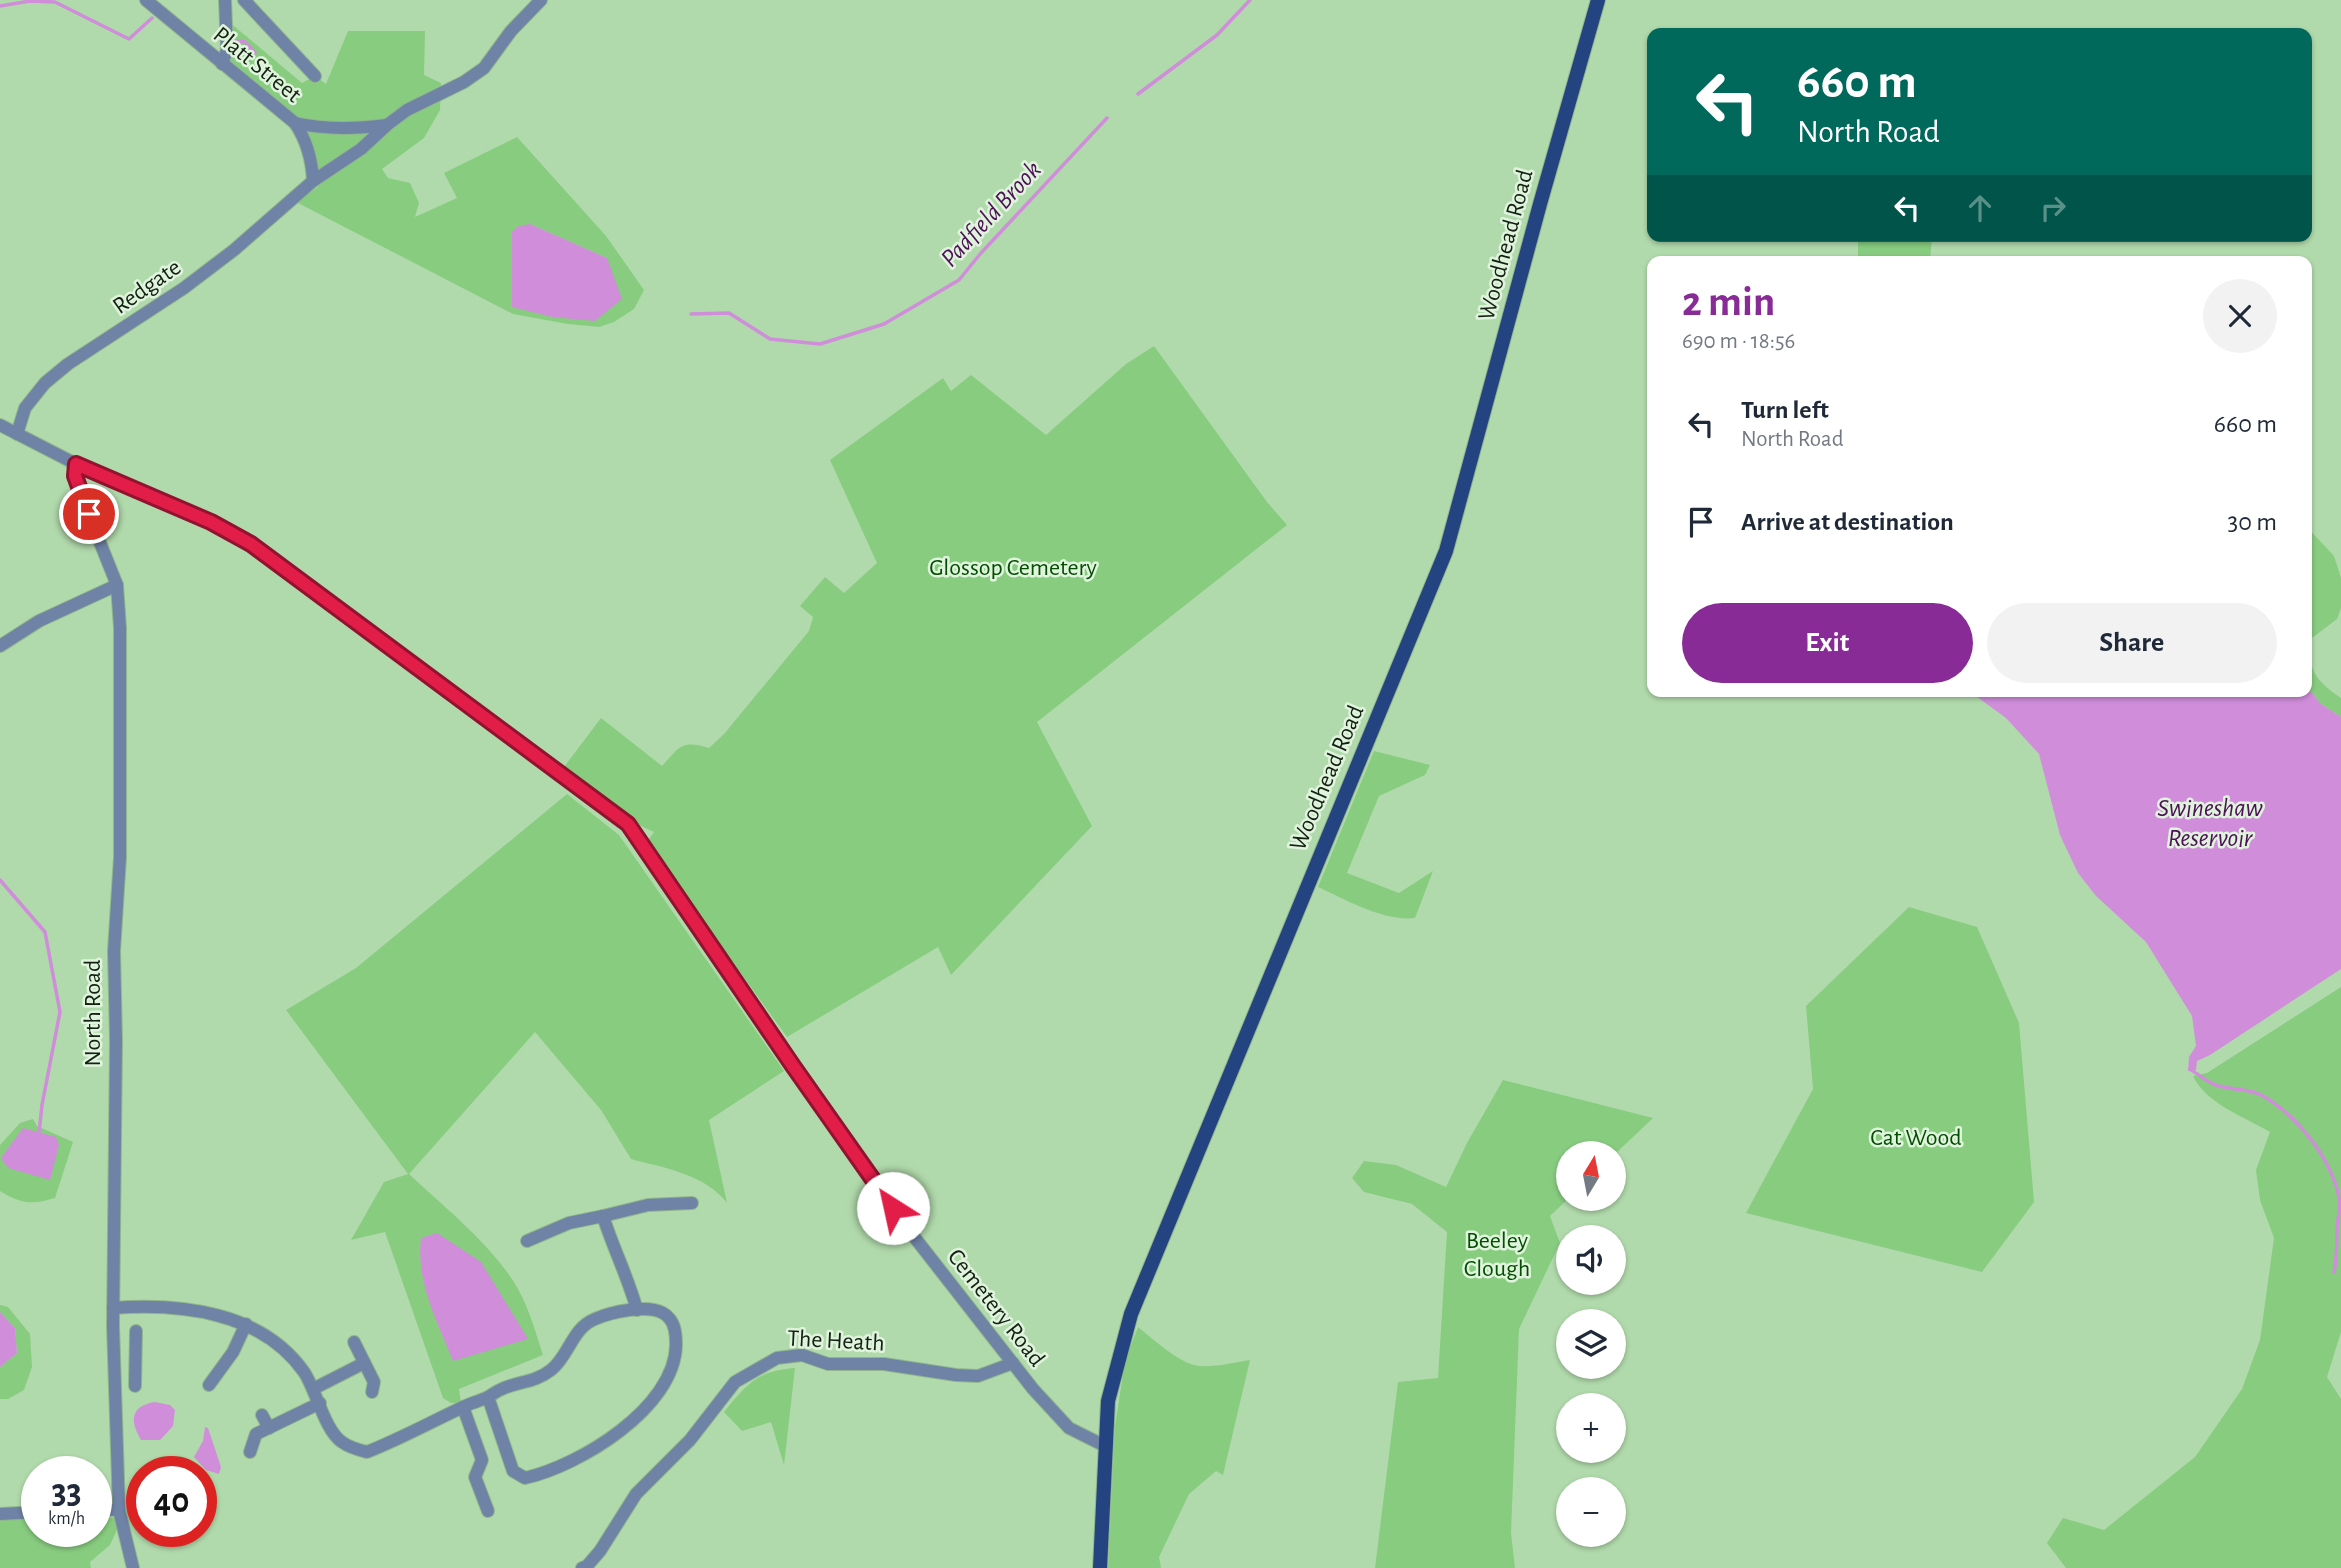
<!DOCTYPE html>
<html lang="en">
<head>
<meta charset="utf-8">
<style>
  body { margin:0; font-family:"Alegreya Sans",sans-serif; background:#f2f2f3; color:#1f2937; height:100vh; display:flex; flex-direction:column; font-size:26px; white-space:nowrap }
  * { box-sizing:border-box; margin:0 }
  p { font-size:23px; color:#747a83 }
  .icon { flex:none; width:38px; height:38px; fill:none; stroke:currentColor; stroke-width:2; stroke-linecap:round; stroke-linejoin:round }
  .map { position:relative; flex:1; overflow:hidden }
  .panel { position:absolute; left:1647px; top:256px; width:665px; height:441px; display:flex; flex-direction:column; background:#fff; border-radius:14px; box-shadow:0 2px 5px #0004 }
  .panel>* { flex:none }
  .hud { position:absolute; left:1647px; top:28px; width:665px; height:214px; border-radius:14px; box-shadow:0 2px 5px #0004; background:#00695c; color:#fff; overflow:hidden }
  .needle { width:46px; rotate:10deg }
  .buttons { position:absolute; left:1556px; top:1141px; display:grid; gap:14px }
  .buttons a { display:grid; place-items:center; width:70px; height:70px; border-radius:50%; background:#fff; box-shadow:0 2px 5px #0004; font-size:35px }
  .speed { position:absolute; left:21px; top:1456px; display:flex; gap:14px; font-size:35px; font-weight:700; text-align:center }
  .speed>* { display:grid; place-content:center; width:91px; height:91px; border-radius:50%; background:#fff; box-shadow:0 2px 5px #0004; line-height:1 }
  .speed small { font-size:18px; font-weight:400 }
  .speed .limit { border:10px solid #d22; background:#fff; color:#111 }
  .pin { position:absolute; display:grid; place-items:center; width:60px; height:60px; color:#fff; margin:-30px; border:4px solid #fff; border-radius:50%; box-shadow:0 2px 7px #0007 }
  .me { position:absolute; width:77px; margin:-38px; rotate:325deg; stroke-linejoin:round; filter:drop-shadow(0 0 5px #0008) }
  .turn { display:flex; align-items:center; gap:24px; height:147px; padding:0 35px; font-size:32px }
  .turn .icon { width:91px; height:91px; stroke-width:2.5 }
  .turn b { display:block; font-size:49px; line-height:60px }
  .lanes { display:flex; align-items:center; height:66px; padding:0 35px; background:#0003; justify-content:center; gap:35px; direction:ltr }
  .lanes .off { opacity:.35 }
  .round { display:grid; place-items:center; flex:none; width:74px; height:74px; border-radius:37px; background:#f2f2f3 }
  .overview { display:flex; align-items:center; justify-content:space-between; height:119px; padding:0 35px }
  h1 { font-size:42px; font-weight:700; line-height:52px; color:#882b97 }
  .button { display:flex; gap:14px; margin-top:auto; padding:14px 35px }
  .button a { flex:1; height:80px; border-radius:42px; background:#882b97; color:#fff; font-size:28px; font-weight:700; line-height:80px; text-align:center }
  .button a+a { background:#f2f2f3; color:#1f2937 }
  ul { padding:0; list-style:none }
  li { display:flex; align-items:center; gap:21px; height:98px; padding:0 35px }
  li div { flex:1 }
  li b { display:block; font-size:26px }
  li em { font-style:normal }
  .map>svg:first-child { display:block }
  .green { fill:#88cc80; fill-rule:evenodd }
  .water { fill:#cf8dda }
  .lines { fill:none; stroke-linecap:round; stroke-linejoin:round }
  .stream { stroke:#cf8dda; stroke-width:3.5 }
  .minor-casing { stroke:#91b58d; stroke-width:14 }
  .major-casing { stroke:#91b58d; stroke-width:16 }
  .minor { stroke:#6f83a6; stroke-width:12 }
  .major { stroke:#234381; stroke-width:14 }
  .route-casing { stroke:#92132f; stroke-width:18 }
  .route { stroke:#e11d48; stroke-width:12 }
  .labels { text-anchor:middle; dominant-baseline:central; stroke-width:5; stroke-linejoin:round; paint-order:stroke }
  .street-label { font-size:24px; fill:#122111; stroke:#e0f4dd }
  .park-label { font-size:24px; fill:#024f00; stroke:#e0f4dd }
  .water-label { font-size:26px; font-style:italic; fill:#4e1157; stroke:#e0f4dd }
</style>
</head>
<body>
<div class="map">
<svg width="2341" height="1568" viewBox="0 0 2341 1568">
  <rect width="100%" height="100%" fill="#b1daac"/>
  <g class="green">
    <path d="M228 21 302 83 315 76 326 84 348 31H425L424 75 441 83 440 110 424 138 382 169 388 178 410 183 419 203 415 217 457 198 444 173 517 137 606 236 644 290 634 309 614 322 599 327 568 324 513 314 296 202 318 187C316 165 315 146 304 126L226 63ZM530 224 607 258 552 317Z"/>
    <polygon points="1858,236 1932,236 1930,261 1858,261"/>
    <path d="M1154 346 1267 502 1287 525 1037 722 1092 826 951 975 938 947 787 1037 650 848 649 839 654 832 641 826 564 767 601 718 662 766C680 746 682 740 709 748L724 734 809 631 813 617 800 606 825 577 844 593 877 563 830 460 943 378 951 391 971 375 1046 435 1126 364Z"/>
    <path d="M2306 526 2334 556 2341 578V608L2337 619 2312 638C2305 668 2317 682 2341 698V717L2321 704 2307 687Z"/>
    <path d="M1374 751 1430 765 1425 775 1379 796 1347 873 1399 893 1433 871 1415 918C1385 922 1346 900 1318 887Z"/>
    <path d="M567 794 619 835 784 1071 709 1120 727 1203C705 1174 664 1168 631 1159L601 1110 535 1032 409 1174C444 1207 485 1239 512 1279 527 1301 535 1330 543 1355L459 1389 461 1403H451L443 1398 385 1232 351 1240 384 1182 408 1174 286 1010 356 968Z"/>
    <polygon points="1909,907 1977,927 2019,1023 2034,1202 1982,1272 1746,1213 1813,1089 1806,1006"/>
    <path d="M2341 987V1332L2327 1377 2341 1399V1568H2066L2047 1543 2063 1518 2104 1530 2195 1457 2242 1389 2260 1340 2274 1238 2260 1200 2256 1170 2270 1132C2245 1117 2206 1104 2193 1076L2207 1073Z"/>
    <polygon points="1503,1080 1653,1118 1614,1155 1614,1153 1568,1153 1568,1199 1550,1216 1560,1243 1519,1329 1511,1533 1515,1568 1375,1568 1398,1382 1438,1378 1447,1232 1412,1204 1364,1192 1352,1178 1364,1161 1396,1165 1446,1187 1467,1143"/>
    <path d="M33 1119 37 1126 73 1142 55 1198C32 1205 21 1204 0 1191V1145L20 1123Z"/>
    <polygon points="0,1305 8,1307 30,1334 32,1367 24,1390 8,1399 0,1399 0,1367 17,1353 15,1328 0,1312"/>
    <path d="M1138 1327C1153 1339 1180 1364 1199 1366 1216 1367 1233 1363 1250 1360L1223 1475 1216 1471 1189 1494 1159 1557 1161 1568H1108L1115 1426 1125 1361Z"/>
    <path d="M795 1368 784 1465 771 1422 742 1431 724 1412C747 1384 757 1371 795 1368Z"/>
    <polygon points="37,1516 37,1531 96,1531 96,1516 122,1519 110,1545 90,1562 91,1568 0,1568 0,1518"/>
  </g>
  <g class="water">
    <polygon points="530,224 607,258 622,299 595,321 552,317 512,307 512,232 519,226"/>
    <polygon points="2307,687 2321,704 2341,717 2341,969 2210,1055 2197,1061 2196,1070 2188,1071 2189,1057 2196,1046 2192,1016 2146,942 2096,896 2078,873 2060,835 2039,754 2006,718 1969,691 2306,691"/>
    <polygon points="23,1128 56,1137 59,1145 50,1180 8,1168 1,1158"/>
    <path d="M437 1233 481 1262 528 1339 453 1361C437 1320 416 1284 421 1238Z"/>
    <polygon points="0,1312 15,1328 17,1353 0,1367"/>
    <path d="M155 1402 170 1405 175 1410 173 1426 160 1440H141C129 1420 131 1406 155 1402Z"/>
    <polygon points="205,1427 208,1428 221,1467 219,1474 206,1470 194,1457 203,1441"/>
  </g>
  <g class="lines">
    <g class="stream">
      <polyline points="0,6 30,1 55,2 129,39 152,18"/>
      <polyline points="237,41 245,42 255,53"/>
      <polyline points="1138,94 1217,35 1250,0"/>
      <polyline points="691,314 729,313 770,339 820,344 884,324 959,280 981,253 1107,118"/>
      <polyline points="0,880 45,932 60,1012 42,1105 39,1133"/>
      <path d="M2192 1067 2191 1070C2200 1075 2209 1084 2219 1086 2232 1090 2248 1088 2261 1095 2296 1114 2332 1159 2339 1198 2341 1209 2337 1220 2337 1230 2337 1246 2337 1257 2334 1272"/>
    </g>
    <defs>
      <g id="minor">
        <path d="M146 0 295 123C307 141 312 159 313 181"/>
        <polyline points="244,0 315,76"/>
        <polyline points="222,64 227,50 225,0"/>
        <path d="M295 123C326 130 356 129 387 125"/>
        <polyline points="0,425 76,464 234,534 628,824 792,1066 908,1229 1033,1389 1069,1428 1105,1446"/>
        <polyline points="17,434 25,408 45,383 68,364 184,288 234,250 313,181 361,149 387,125 407,110 464,82 484,68 511,31 541,0"/>
        <polyline points="76,464 75,476 81,495 117,585 120,628 120,857 114,951 116,1041 113,1326 119,1510 133,1568"/>
        <polyline points="0,646 39,621 117,585"/>
        <polyline points="603,1216 648,1205 692,1203"/>
        <path d="M527 1241 569 1223 603 1216C613 1248 628 1277 637 1310"/>
        <path d="M113 1308C181 1303 262 1312 304 1372 316 1390 325 1431 342 1442 350 1448 359 1450 367 1452 400 1439 431 1422 463 1407 471 1403 480 1401 488 1397 493 1394 497 1391 502 1389 519 1381 534 1383 551 1370 569 1356 572 1328 595 1319 611 1312 647 1304 663 1313 675 1320 676 1333 676 1345 675 1408 579 1466 525 1478L513 1471 488 1397"/>
        <polyline points="354,1342 374,1382 372,1392"/>
        <polyline points="209,1385 233,1352 246,1324"/>
        <polyline points="135,1386 136,1331"/>
        <polyline points="313,1389 364,1363"/>
        <polyline points="463,1407 482,1460 475,1477 488,1511"/>
        <polyline points="262,1415 269,1428"/>
        <polyline points="250,1452 256,1434 320,1403"/>
        <polyline points="96,1509 119,1510"/>
        <polyline points="0,1514 37,1512"/>
        <polyline points="582,1568 587,1566 600,1551 636,1494 690,1440 735,1382 777,1358 802,1355 828,1364 884,1364 956,1375 978,1376 1013,1363"/>
      </g>
      <polyline id="major" points="1100,1568 1108,1401 1131,1314 1446,551 1540,204 1598,0"/>
    </defs>
    <use href="#minor" class="minor-casing"/>
    <use href="#major" class="major-casing"/>
    <use href="#minor" class="minor"/>
    <use href="#major" class="major"/>
  </g>
  <g class="lines">
    <defs>
      <polyline id="route" points="89,514 75,476 76,464 211,522 251,544 628,824 793,1066 893,1208"/>
    </defs>
    <use href="#route" class="route-casing"/>
    <use href="#route" class="route"/>
  </g>
  <g class="labels">
    <g class="street-label">
      <text transform="translate(257 65) rotate(39)">Platt Street</text>
      <text transform="translate(1506 245) rotate(-75)">Woodhead Road</text>
      <text transform="translate(147 287) rotate(-35)">Redgate</text>
      <text transform="translate(1327 778) rotate(-67)">Woodhead Road</text>
      <text transform="translate(93 1013) rotate(-90)">North Road</text>
      <text transform="translate(996 1308) rotate(52)">Cemetery Road</text>
      <text transform="translate(836 1341) rotate(3)">The Heath</text>
    </g>
    <g class="park-label">
      <text x="1013" y="568">Glossop Cemetery</text>
      <text x="1916" y="1138">Cat Wood</text>
      <text x="1497" y="1241">Beeley<tspan x="1497" dy="28">Clough</tspan></text>
    </g>
    <g class="water-label">
      <text transform="translate(991 214) rotate(-47)">Padfield Brook</text>
      <text x="2210" y="808">Swineshaw<tspan x="2210" dy="30">Reservoir</tspan></text>
    </g>
  </g>
</svg>
<div class="buttons">
<a><svg class="needle" viewBox="-14 -14 28 28"><path d="M0-13l5 13h-10z" fill="#e53935"/><path d="M0 13l5-13h-10z" fill="#747a83"/></svg></a>
<a><svg class="icon" aria-label="sound" viewBox="0 0 24 24"><path d="M4 9h4l5-4v14l-5-4H4zM17 9q2 3 0 6"/></svg></a>
<a><svg class="icon" aria-label="layers" viewBox="0 0 24 24"><path d="M12 4l9 5-9 5-9-5zM3 14l9 5 9-5"/></svg></a>
<a>+</a>
<a>−</a>
</div>
<div class="speed"><div>33<small>km/h</small></div><div class="limit">40</div></div>
<div class="pin" style="left:89px;top:514px;background:#d93025"><svg class="icon" aria-label="arrive" viewBox="0 0 24 24"><path d="M6 21V4h12l-3 4 3 4H6"/></svg></div>
<svg class="me" style="left:893px;top:1208px" viewBox="-20 -20 40 40"><circle r="19" fill="#fff"/><path d="M0-13L10 11 0 6-10 11z" fill="#e11d48"/></svg>
<div class="hud">
<div class="turn"><svg class="icon" aria-label="left" viewBox="0 0 24 24"><path d="M17 20v-9H6M10 6l-5 5 5 5"/></svg><div><b>660 m</b>North Road</div></div>
<div class="lanes"><svg class="icon" aria-label="left" viewBox="0 0 24 24"><path d="M17 20v-9H6M10 6l-5 5 5 5"/></svg><svg class="icon off" aria-label="ahead" viewBox="0 0 24 24"><path d="M12 20V5M6 11l6-6 6 6"/></svg><svg class="icon off" aria-label="right" viewBox="0 0 24 24"><path d="M7 20v-9h11M14 6l5 5-5 5"/></svg></div>
</div>
<section class="panel">
<div class="overview"><div><h1>2 min</h1><p>690 m · 18:56</p></div><a class="round"><svg class="icon" aria-label="close" viewBox="0 0 24 24"><path d="M6 6l12 12M18 6L6 18"/></svg></a></div>
<ul>
<li><svg class="icon" aria-label="left" viewBox="0 0 24 24"><path d="M17 20v-9H6M10 6l-5 5 5 5"/></svg><div><b>Turn left</b><p>North Road</p></div><em>660 m</em></li>
<li><svg class="icon" aria-label="arrive" viewBox="0 0 24 24"><path d="M6 21V4h12l-3 4 3 4H6"/></svg><div><b>Arrive at destination</b></div><em>30 m</em></li>
</ul>
<div class="button"><a>Exit</a><a>Share</a></div>
</section>
</div>
</body>
</html>
